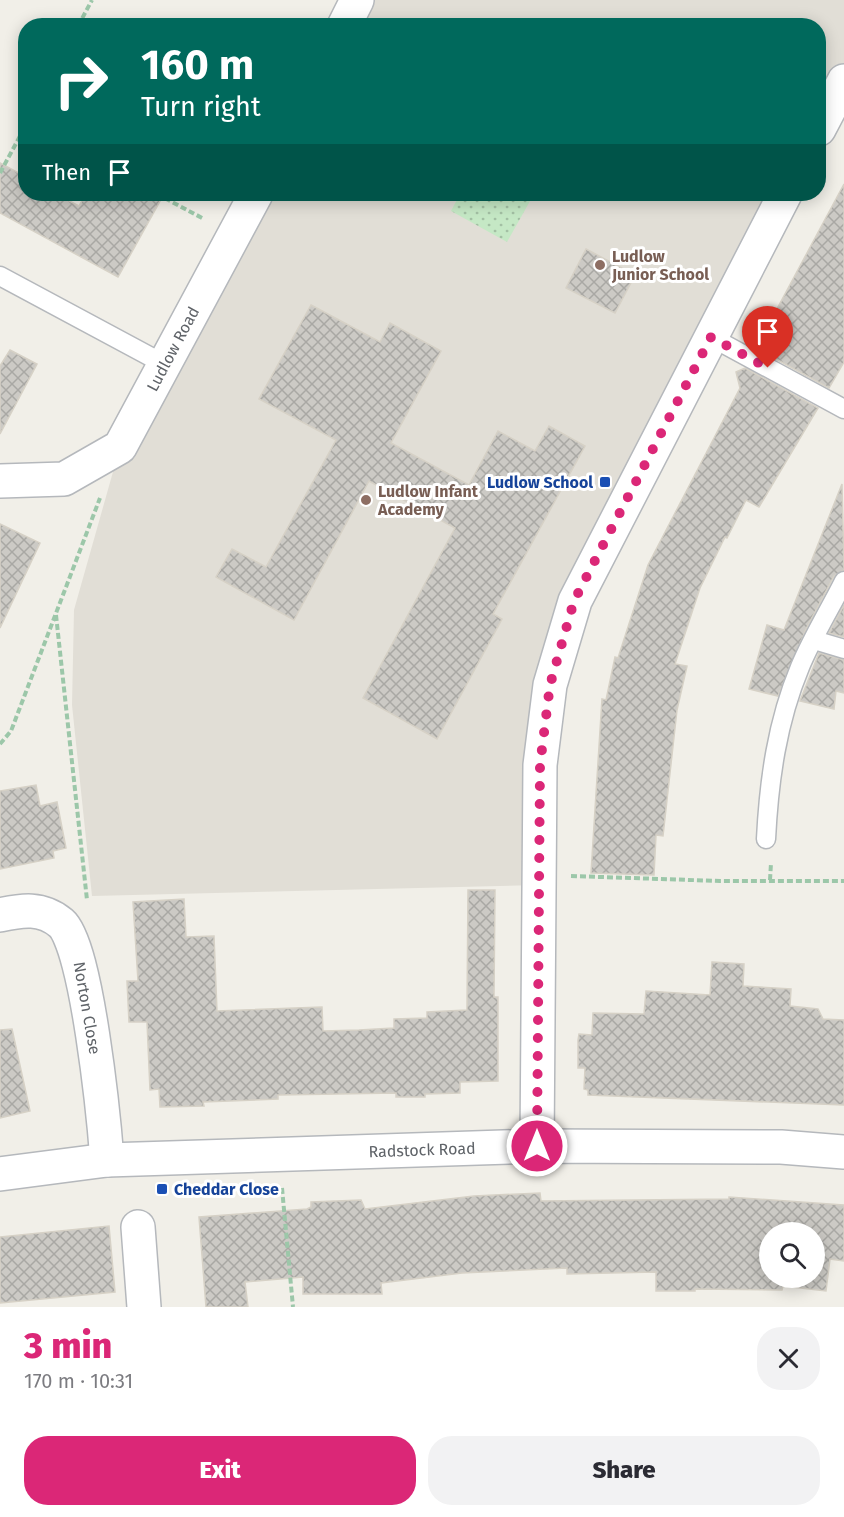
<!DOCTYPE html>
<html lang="en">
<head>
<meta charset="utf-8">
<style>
  body { margin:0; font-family:"Fira Sans",sans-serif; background:#f2f2f3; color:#2b2b33; height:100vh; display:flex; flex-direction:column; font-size:22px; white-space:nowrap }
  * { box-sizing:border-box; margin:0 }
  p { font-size:20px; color:#7c7c81 }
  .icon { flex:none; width:33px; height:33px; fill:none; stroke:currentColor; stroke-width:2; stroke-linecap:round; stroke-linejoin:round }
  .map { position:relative; height:1307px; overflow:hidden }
  .details { display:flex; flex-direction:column; background:#fff; flex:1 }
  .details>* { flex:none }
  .banner { position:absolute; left:18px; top:18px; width:808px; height:183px; border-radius:24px; box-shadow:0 3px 15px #0003; background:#00695c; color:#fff; overflow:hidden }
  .buttons { position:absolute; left:759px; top:1222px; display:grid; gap:12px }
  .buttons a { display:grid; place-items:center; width:66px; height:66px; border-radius:50%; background:#fff; box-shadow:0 3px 15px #0003; font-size:30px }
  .pin { position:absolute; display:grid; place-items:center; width:51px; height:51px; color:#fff; margin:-62px -26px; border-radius:50% 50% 50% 0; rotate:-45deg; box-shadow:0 0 6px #0007 }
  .pin .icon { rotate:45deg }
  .me { position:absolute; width:66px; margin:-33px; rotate:0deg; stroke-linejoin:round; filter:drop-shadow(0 0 4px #0008) }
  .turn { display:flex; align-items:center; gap:21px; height:126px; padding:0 24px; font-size:27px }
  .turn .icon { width:78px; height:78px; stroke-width:2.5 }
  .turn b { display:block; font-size:42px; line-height:51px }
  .then { display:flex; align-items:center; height:57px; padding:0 24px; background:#0003; gap:12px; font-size:22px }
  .round { display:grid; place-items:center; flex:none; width:63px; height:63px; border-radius:24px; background:#f2f2f3 }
  .summary { display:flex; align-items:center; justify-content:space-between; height:102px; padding:0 24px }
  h1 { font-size:36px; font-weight:800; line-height:45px; color:#db2777 }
  .action { display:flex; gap:12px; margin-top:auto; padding:12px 24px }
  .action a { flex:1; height:69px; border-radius:24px; background:#db2777; color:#fff; font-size:24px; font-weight:800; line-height:69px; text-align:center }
  .action a+a { background:#f2f2f3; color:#2b2b33 }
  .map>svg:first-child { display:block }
  .education { fill:#e1ded6 }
  .green { fill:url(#green-dots) }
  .building { fill:url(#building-cross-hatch); stroke:#d6d1c6; stroke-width:1.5; fill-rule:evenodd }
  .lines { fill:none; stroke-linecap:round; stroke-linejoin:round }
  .lane-casing { stroke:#b5b8bc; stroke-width:21 }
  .street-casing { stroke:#b5b8bc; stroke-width:36 }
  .path { stroke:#9cc7a9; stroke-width:4; stroke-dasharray:6 3; stroke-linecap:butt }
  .lane { stroke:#fff; stroke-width:18 }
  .street { stroke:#fff; stroke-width:33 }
  .route { stroke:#db2777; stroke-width:10; stroke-dasharray:0 18 }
  .education-dot { fill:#8d6e63; stroke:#fff; stroke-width:2 }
  .transit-dot { fill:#1a4fb4; stroke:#fff; stroke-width:2 }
  .labels { text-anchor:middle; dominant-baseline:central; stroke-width:6; stroke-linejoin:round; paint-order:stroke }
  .education-label { font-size:16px; font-weight:bold; fill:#785e54; stroke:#fff; text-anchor:start }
  .street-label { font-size:16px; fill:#5f6368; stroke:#fff }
  .transit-label { font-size:16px; font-weight:bold; fill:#164399; stroke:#fff; text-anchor:end }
</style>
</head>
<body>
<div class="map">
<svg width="844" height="1307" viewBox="0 0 844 1307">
  <defs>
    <pattern id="green-dots" width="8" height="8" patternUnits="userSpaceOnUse" patternTransform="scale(1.5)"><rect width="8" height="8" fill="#c5e8c5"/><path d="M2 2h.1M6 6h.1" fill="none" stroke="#a3c0a4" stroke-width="1.8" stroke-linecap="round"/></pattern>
    <pattern id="building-cross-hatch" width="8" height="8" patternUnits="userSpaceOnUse" patternTransform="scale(1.5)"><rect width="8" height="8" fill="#cccac5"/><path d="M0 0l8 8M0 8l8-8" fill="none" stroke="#a9a8a4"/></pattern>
  </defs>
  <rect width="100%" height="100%" fill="#f1efe8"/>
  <g class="education">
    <polygon points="357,0 844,0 844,81 819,129 819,26 344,26"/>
    <polygon points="256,194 785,194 575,601 538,885 92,896 72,705 74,610 120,447"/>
  </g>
  <polygon class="green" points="460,194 534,194 507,242 451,211"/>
  <g class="building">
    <polygon points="0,163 26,177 26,194 56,194 79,206 86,194 164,194 118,277 0,213"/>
    <polygon points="844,184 844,362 829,388 756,348"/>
    <polygon points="586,249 635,275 615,313 566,288"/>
    <polygon points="311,305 380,342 390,323 441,351 391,443 469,485 498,431 535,451 549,426 585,446 493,614 502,619 437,739 363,698 455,528 369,481 294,620 216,577 232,549 266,567 336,440 259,399"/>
    <polygon points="10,350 37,364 0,434 0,366"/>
    <polygon points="745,368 818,408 759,507 746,500 727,538 725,537 700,588 675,664 687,666 677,710 663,836 656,835 654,875 591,873 602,699 606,700 615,657 618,658 648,565 740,388 736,372"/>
    <polygon points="842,484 844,570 834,576 806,629 778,696 749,689 767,625 784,630"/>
    <polygon points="0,524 40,543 0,628"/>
    <polygon points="844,605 844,637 829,633"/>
    <polygon points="819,653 844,660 844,693 836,691 834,709 800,701"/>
    <polygon points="36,785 40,806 57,802 66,848 53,851 54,858 0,869 0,791"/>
    <polygon points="468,890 495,890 494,997 498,997 498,1081 460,1082 460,1093 425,1094 425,1097 396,1097 396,1093 278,1095 278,1099 203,1102 204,1106 160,1107 159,1089 150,1090 147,1022 129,1022 127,981 138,981 133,902 184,899 186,937 214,936 217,1011 322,1007 323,1031 359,1030 394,1028 394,1019 427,1018 427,1012 467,1010"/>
    <polygon points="712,962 744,964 743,986 791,989 790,1006 818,1009 823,1019 844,1020 844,1105 588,1095 588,1090 584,1089 585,1068 578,1068 578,1040 579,1034 592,1035 593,1013 644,1014 646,991 710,995"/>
    <polygon points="12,1029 30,1111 0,1118 0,1030"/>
    <path d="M540 1193 541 1201 729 1199V1197L844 1205V1261L830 1259 826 1291 783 1286 782 1290 695 1289V1291H656V1272L567 1274V1268L462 1273 381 1283 382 1294H303V1277L245 1282 248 1307H206L199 1217 307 1209 311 1207V1202L361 1200 365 1209 474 1196ZM770 1233H814V1278H770Z"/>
    <polygon points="109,1226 115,1292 0,1303 0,1237"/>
  </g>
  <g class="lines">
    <defs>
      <g id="lane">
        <polyline points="0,276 164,364"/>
        <polyline points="711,337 844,409"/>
        <polyline points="814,640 844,649"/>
        <path d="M766 839C769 780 777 722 800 667 812 638 830 609 844 581"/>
      </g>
      <g id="street">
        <polyline points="344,26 357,0"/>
        <polyline points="819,129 844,81"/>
        <polyline points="0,481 64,479 120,447 256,194"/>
        <path d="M0 915C22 910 42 907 61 923 87 945 104 1120 107 1160"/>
        <polyline points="537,1146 540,765 550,685 575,601 785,194"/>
        <polyline points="0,1174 107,1160 537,1146 781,1147 844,1152"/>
        <polyline points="138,1227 144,1307"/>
      </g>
    </defs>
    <use href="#lane" class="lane-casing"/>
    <use href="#street" class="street-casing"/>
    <g class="path">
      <polyline points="78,26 92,0"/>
      <polyline points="0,173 26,125"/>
      <polyline points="157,194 204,219"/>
      <polyline points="56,615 87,900"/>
      <polyline points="0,744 11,731 100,498"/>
      <polyline points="571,876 720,881 844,881"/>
      <polyline points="770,880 771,863"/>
      <polyline points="282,1188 293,1307"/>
    </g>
    <use href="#lane" class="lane"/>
    <use href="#street" class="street"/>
  </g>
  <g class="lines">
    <polyline class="route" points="537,1146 540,765 550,685 574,601 711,337 768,368"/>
  </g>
  <g class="education-dot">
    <circle cx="600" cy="265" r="6"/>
    <circle cx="366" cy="500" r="6"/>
  </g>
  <g class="transit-dot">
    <rect x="599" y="476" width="12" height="12" rx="3"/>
    <rect x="156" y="1183" width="12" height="12" rx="3"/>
  </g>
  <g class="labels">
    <g class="education-label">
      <text x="612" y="256">Ludlow<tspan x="612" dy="18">Junior School</tspan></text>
      <text x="378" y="491">Ludlow Infant<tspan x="378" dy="18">Academy</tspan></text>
    </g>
    <g class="street-label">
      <text transform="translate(173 349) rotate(-62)">Ludlow Road</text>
      <text transform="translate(87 1008) rotate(80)">Norton Close</text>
      <text transform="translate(422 1150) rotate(-2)">Radstock Road</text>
    </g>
    <g class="transit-label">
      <text x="593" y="482">Ludlow School</text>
      <text x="174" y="1189" text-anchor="start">Cheddar Close</text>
    </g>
  </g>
</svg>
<div class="buttons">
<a><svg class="icon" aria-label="search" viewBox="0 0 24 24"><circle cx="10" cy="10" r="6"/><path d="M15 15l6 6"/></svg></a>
</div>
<div class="pin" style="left:768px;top:368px;background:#d93025"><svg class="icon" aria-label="arrive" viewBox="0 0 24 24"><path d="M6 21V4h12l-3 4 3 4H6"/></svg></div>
<svg class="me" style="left:537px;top:1146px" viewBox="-20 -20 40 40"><circle r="17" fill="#db2777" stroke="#fff" stroke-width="3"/><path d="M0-11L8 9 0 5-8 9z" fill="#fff"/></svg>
<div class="banner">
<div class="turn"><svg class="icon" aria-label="right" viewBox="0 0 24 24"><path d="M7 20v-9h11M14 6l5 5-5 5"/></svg><div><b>160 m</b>Turn right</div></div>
<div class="then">Then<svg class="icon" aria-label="arrive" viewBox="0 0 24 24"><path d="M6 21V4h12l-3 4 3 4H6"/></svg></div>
</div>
</div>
<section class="details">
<div class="summary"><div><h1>3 min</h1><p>170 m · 10:31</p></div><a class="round"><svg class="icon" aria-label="close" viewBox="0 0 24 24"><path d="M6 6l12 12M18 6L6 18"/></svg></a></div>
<div class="action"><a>Exit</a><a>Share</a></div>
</section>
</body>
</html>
